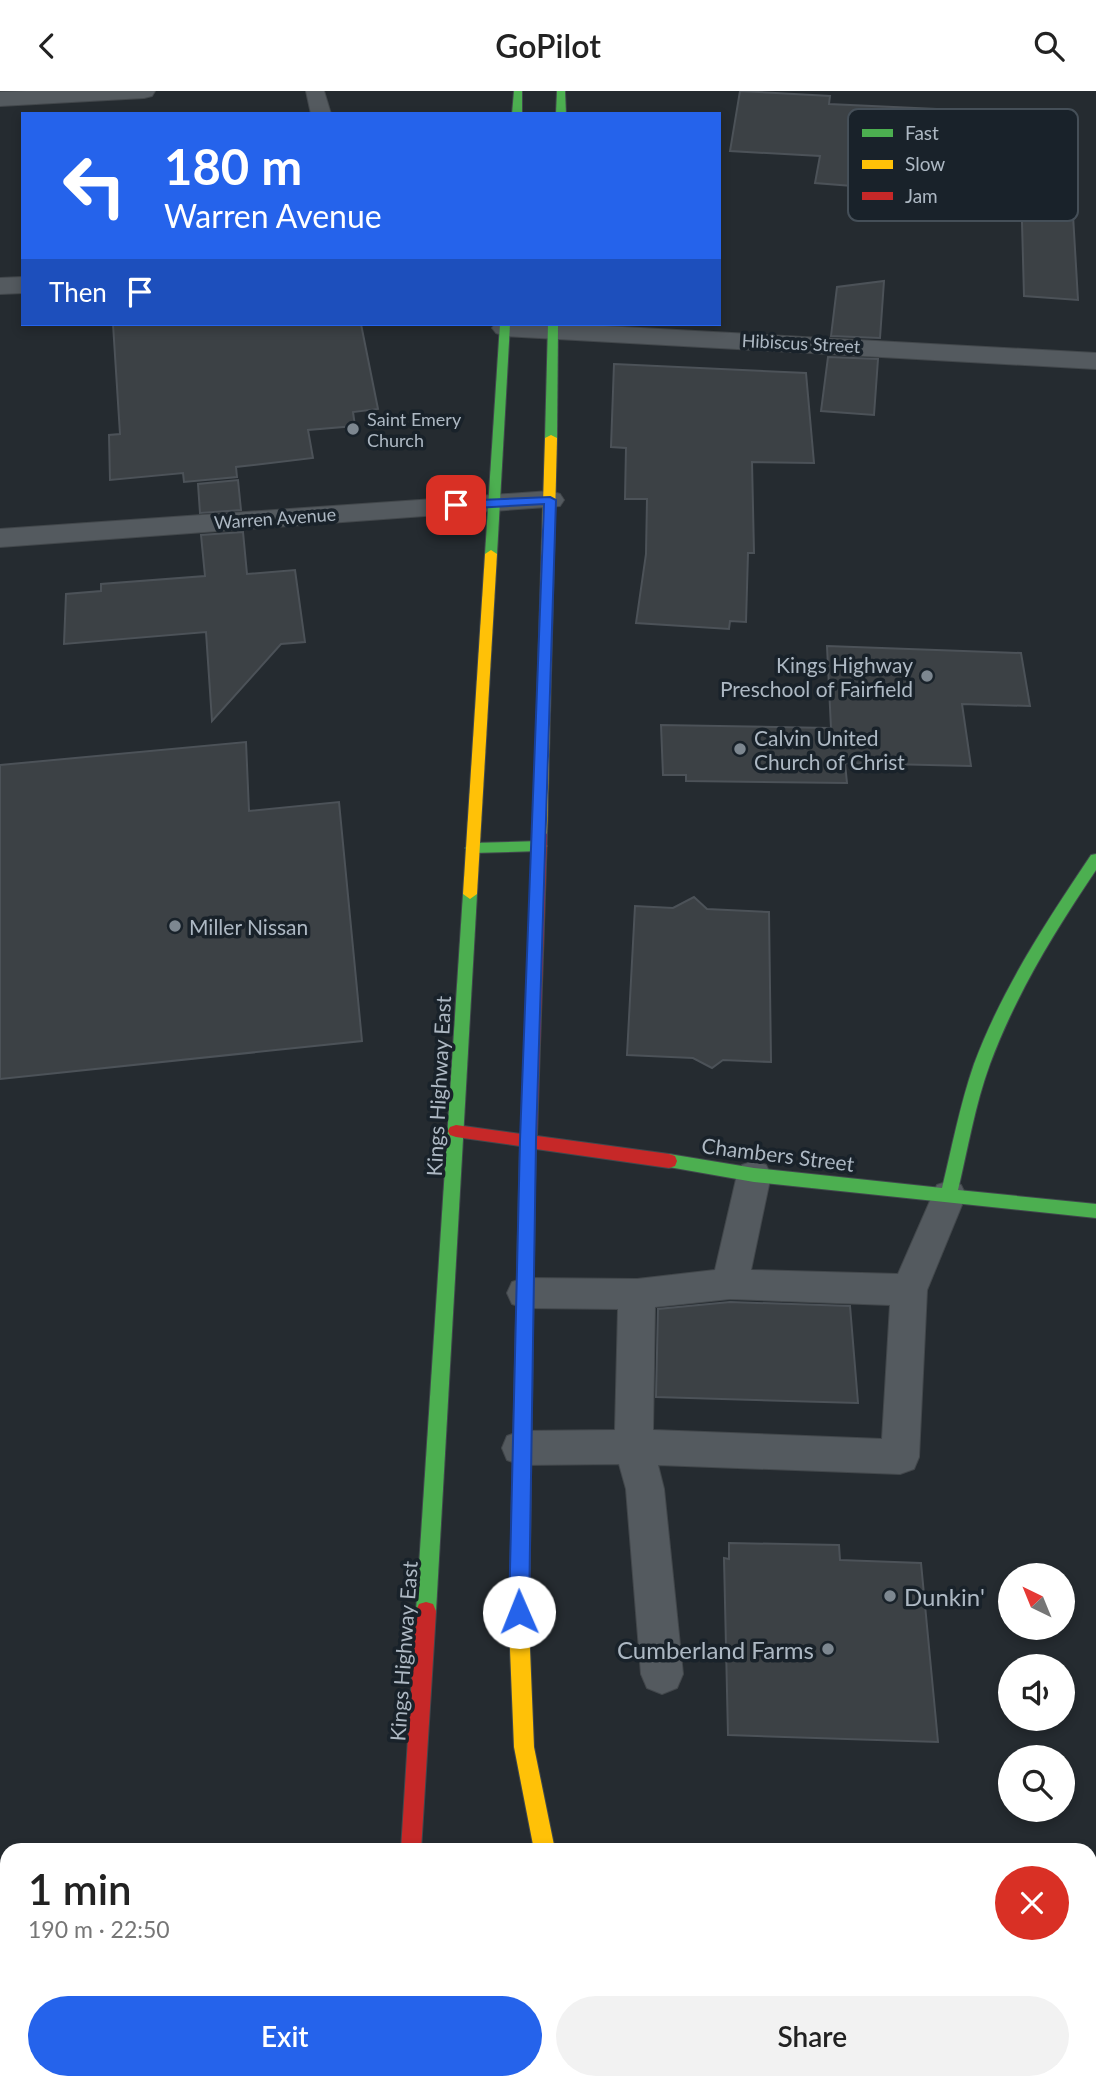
<!DOCTYPE html>
<html lang="en">
<head>
<meta charset="utf-8">
<style>
  body { margin:0; font-family:Lato,sans-serif; background:#f2f2f2; color:#222; height:100vh; display:flex; flex-direction:column; font-size:26px; white-space:nowrap }
  * { box-sizing:border-box; margin:0 }
  p { font-size:23px; color:#767676 }
  .icon { flex:none; width:38px; height:38px; fill:none; stroke:currentColor; stroke-width:2; stroke-linecap:round; stroke-linejoin:round }
  .map { position:relative; flex:1; overflow:hidden }
  .details { position:absolute; left:0px; top:1752px; width:1097px; height:247px; display:flex; flex-direction:column; background:#fff; border-radius:21px 21px 0 0; box-shadow:0 4px 10px #0003 }
  .details>* { flex:none }
  .top-card { position:absolute; left:21px; top:21px; width:700px; height:214px; border-radius:0px; box-shadow:0 4px 10px #0003; background:#2563eb; color:#fff; overflow:hidden }
  .needle { width:46px; rotate:317deg }
  .buttons { position:absolute; left:998px; top:1472px; display:grid; gap:14px }
  .buttons a { display:grid; place-items:center; width:77px; height:77px; border-radius:50%; background:#fff; box-shadow:0 4px 10px #0003; font-size:35px }
  .pin { position:absolute; display:grid; place-items:center; width:60px; height:60px; color:#fff; margin:-30px; border-radius:14px; box-shadow:0 4px 10px #0006 }
  .me { position:absolute; width:77px; margin:-38px; rotate:359deg; stroke-linejoin:round; filter:drop-shadow(0 0 5px #0008) }
  .turn { display:flex; align-items:center; gap:24px; height:147px; padding:0 28px; font-size:32px }
  .turn .icon { width:91px; height:91px; stroke-width:2.5 }
  .turn b { display:block; font-size:49px; line-height:60px }
  .then { display:flex; align-items:center; height:66px; padding:0 28px; background:#0003; gap:14px; font-size:26px }
  .round { display:grid; place-items:center; flex:none; width:74px; height:74px; border-radius:37px; background:#f2f2f2 }
  .summary { display:flex; align-items:center; justify-content:space-between; height:119px; padding:0 28px }
  h1 { font-size:42px; font-weight:600; line-height:52px }
  .action { display:flex; gap:14px; margin-top:auto; padding:14px 28px }
  .action a { flex:1; height:80px; border-radius:42px; background:#2563eb; color:#fff; font-size:28px; font-weight:600; line-height:80px; text-align:center }
  .action a+a { background:#f2f2f2; color:#222 }
  header { display:flex; justify-content:space-between; align-items:center; height:91px; padding:0 28px; background:#fff; font-size:32px; font-weight:600 }
  .map>svg:first-child { display:block }
  .building { fill:#3c4145; stroke:#4c5258; stroke-width:2 }
  .lines { fill:none; stroke-linecap:round; stroke-linejoin:round }
  .lane-casing { stroke:#42474b; stroke-width:2 }
  .street-casing { stroke:#42474b; stroke-width:2 }
  .fast-casing { stroke:#41484d; stroke-width:2 }
  .slow-casing { stroke:#41484d; stroke-width:2 }
  .jam-casing { stroke:#41484d; stroke-width:2 }
  .lane { fill:#545a5f; fill-rule:evenodd }
  .street { fill:#545a5f; fill-rule:evenodd }
  .fast { fill:#4caf50; fill-rule:evenodd }
  .slow { fill:#ffc107; fill-rule:evenodd }
  .jam { fill:#c62828; fill-rule:evenodd }
  .route { fill:#2563eb; stroke:#184099; stroke-width:2 }
  .poi-dot { fill:#7d8790; stroke:#19222a; stroke-width:2.5 }
  .labels { text-anchor:middle; dominant-baseline:central; stroke-width:7; stroke-linejoin:round; paint-order:stroke }
  .far-street-label { font-size:18px; fill:#adb8c3; stroke:#19222a }
  .far-poi-label { font-size:18px; fill:#adb8c3; stroke:#19222a; text-anchor:start }
  .poi-label { font-size:21px; fill:#adb8c3; stroke:#19222a; text-anchor:start }
  .street-label { font-size:21px; fill:#adb8c3; stroke:#19222a }
  .near-poi-label { font-size:24px; fill:#adb8c3; stroke:#19222a; text-anchor:start }
  .key { fill:#19222a; stroke:#454f58; stroke-width:2 }
  .key-label { font-size:19px; fill:#adb8c3 }
</style>
</head>
<body>
<header><svg class="icon" aria-label="back" viewBox="0 0 24 24"><path d="M15 5l-7 7 7 7"/></svg>GoPilot<svg class="icon" aria-label="search" viewBox="0 0 24 24"><circle cx="10" cy="10" r="6"/><path d="M15 15l6 6"/></svg></header>
<div class="map">
<svg width="1096" height="1998" viewBox="0 0 1096 1998">
  <rect width="100%" height="100%" fill="#252b30"/>
  <g class="building">
    <polygon points="740,0 830,5 829,13 1047,23 1057,72 1070,73 1078,209 1024,205 1021,94 913,88 916,100 815,92 820,65 730,60"/>
    <polygon points="884,190 880,247 831,245 837,196"/>
    <polygon points="113,233 361,233 378,318 353,321 355,335 308,339 313,367 236,376 237,386 184,391 183,382 110,389 109,344 120,343"/>
    <polygon points="828,266 878,268 874,324 821,320"/>
    <polygon points="614,273 806,282 814,372 752,371 754,462 748,462 746,531 730,530 729,538 636,532 646,463 647,408 625,408 626,357 611,356"/>
    <polygon points="238,389 241,419 200,422 198,393"/>
    <polygon points="243,441 247,483 295,479 305,551 281,553 212,630 206,541 64,553 66,503 101,500 101,493 205,485 201,444"/>
    <polygon points="827,555 1021,562 1030,615 962,613 971,675 845,672 847,692 686,690 686,684 663,684 661,634 831,637"/>
    <polygon points="246,651 249,720 339,711 362,950 0,988 0,674"/>
    <polygon points="694,806 707,818 769,821 771,971 723,969 712,977 693,967 627,964 635,815 673,817"/>
    <polygon points="730,1211 850,1215 858,1312 656,1306 658,1218"/>
    <polygon points="729,1452 839,1454 840,1469 921,1472 938,1651 728,1644 724,1467 729,1468"/>
  </g>
  <g class="lines">
    <defs>
      <g id="lane">
        <polygon points="306,0 324,0 331,23 311,23"/>
        <path d="M754 1070 766 1074 771 1084 751 1179 898 1183 937 1094 949 1090 961 1094 966 1104 927 1199 919 1366 914 1378 900 1383 658 1374 664 1398 683 1583 677 1597 662 1603 647 1597 641 1583 626 1398 619 1373 521 1374 507 1369 502 1357 507 1345 521 1340 615 1339 618 1218 525 1217 512 1213 507 1202 512 1191 525 1187 637 1188 715 1179 737 1084 742 1074ZM730 1208 890 1214 882 1348 653 1339 655 1216Z"/>
      </g>
      <g id="street">
        <polygon points="26,0 155,0 152,5 144,7 0,15 0,1"/>
        <polygon points="23,186 23,202 0,203 0,187"/>
        <polygon points="495,233 568,233 1096,262 1096,278 505,245 496,242 492,237"/>
        <polygon points="550,400 560,403 564,409 560,415 0,456 0,438"/>
      </g>
      <g id="fast">
        <polygon points="514,0 522,0 522,23 512,23"/>
        <polygon points="557,0 565,0 566,23 556,23"/>
        <polygon points="500,233 510,233 497,463 491,467 485,463"/>
        <polygon points="548,233 558,233 557,347 551,350 545,347"/>
        <polygon points="540,750 547,755 540,760 472,762 465,757 472,752"/>
        <path d="M1096 763V779C1055 840 1016 903 990 973 975 1014 968 1057 958 1099L1096 1113V1127L754 1091 663 1075 661 1070 663 1065 669 1063 754 1077 942 1097C952 1056 960 1013 974 973 1002 898 1046 831 1091 764Z"/>
        <polygon points="470,798 477,803 436,1520 433,1527 426,1529 419,1527 416,1520 463,803"/>
        <polygon points="527,1089 533,1091 535,1096 529,1534 526,1541 519,1543 512,1541 509,1534 519,1096 521,1091"/>
        <rect x="385" y="1992" width="22" height="6"/>
        <polygon points="619,1992 642,1992 644,1998 621,1998"/>
      </g>
      <g id="slow">
        <polygon points="551,344 557,347 547,743 540,748 533,743 545,347"/>
        <polygon points="491,459 497,463 477,803 470,808 463,803 485,463"/>
        <polygon points="519,1525 526,1527 529,1534 534,1656 555,1759 534,1759 514,1656 509,1534 512,1527"/>
      </g>
      <g id="jam">
        <polygon points="540,738 547,743 537,1045 669,1063 675,1065 677,1070 675,1075 669,1077 536,1058 535,1096 533,1101 521,1101 519,1096 520,1055 456,1046 450,1044 448,1040 450,1036 456,1034 521,1043 533,743"/>
        <polygon points="426,1511 433,1513 436,1520 421,1759 401,1759 416,1520 419,1513"/>
      </g>
    </defs>
    <use href="#lane" class="lane-casing"/>
    <use href="#street" class="street-casing"/>
    <use href="#fast" class="fast-casing"/>
    <use href="#slow" class="slow-casing"/>
    <use href="#jam" class="jam-casing"/>
    <use href="#lane" class="lane"/>
    <use href="#street" class="street"/>
    <use href="#fast" class="fast"/>
    <use href="#slow" class="slow"/>
    <use href="#jam" class="jam"/>
  </g>
  <polygon class="route" points="550,406 556,409 536,1049 529,1521 526,1527 519,1530 512,1527 509,1521 520,1049 544,413 456,418 450,414 456,410"/>
  <g class="poi-dot">
    <circle cx="353" cy="338" r="7"/>
    <circle cx="927" cy="585" r="7"/>
    <circle cx="740" cy="658" r="7"/>
    <circle cx="175" cy="835" r="7"/>
    <circle cx="890" cy="1505" r="7"/>
    <circle cx="828" cy="1558" r="7"/>
  </g>
  <g class="labels">
    <g class="far-street-label">
      <text transform="translate(801 252) rotate(3)">Hibiscus Street</text>
      <text transform="translate(275 427) rotate(-4)">Warren Avenue</text>
    </g>
    <g class="far-poi-label">
      <text x="367" y="328">Saint Emery<tspan x="367" dy="21">Church</tspan></text>
    </g>
    <g class="poi-label">
      <text x="913" y="573" text-anchor="end">Kings Highway<tspan x="913" dy="24">Preschool of Fairfield</tspan></text>
      <text x="754" y="646">Calvin United<tspan x="754" dy="24">Church of Christ</tspan></text>
      <text x="189" y="835">Miller Nissan</text>
    </g>
    <g class="street-label">
      <text transform="translate(438 995) rotate(-87)">Kings Highway East</text>
      <text transform="translate(778 1063) rotate(7)">Chambers Street</text>
      <text transform="translate(403 1560) rotate(-86)">Kings Highway East</text>
    </g>
    <g class="near-poi-label">
      <text x="904" y="1505">Dunkin'</text>
      <text x="814" y="1558" text-anchor="end">Cumberland Farms</text>
    </g>
  </g>
  <rect x="848" y="18" width="230" height="112" rx="10" class="key"/>
  <rect x="862" y="38" width="31" height="8" fill="#4caf50"/>
  <rect x="862" y="69" width="31" height="9" fill="#ffc107"/>
  <rect x="862" y="101" width="31" height="8" fill="#c62828"/>
  <g class="key-label">
    <text x="905" y="49">Fast</text>
    <text x="905" y="80">Slow</text>
    <text x="905" y="112">Jam</text>
  </g>
</svg>
<div class="buttons">
<a><svg class="needle" viewBox="-14 -14 28 28"><path d="M0-13l5 13h-10z" fill="#e53935"/><path d="M0 13l5-13h-10z" fill="#767676"/></svg></a>
<a><svg class="icon" aria-label="sound" viewBox="0 0 24 24"><path d="M4 9h4l5-4v14l-5-4H4zM17 9q2 3 0 6"/></svg></a>
<a><svg class="icon" aria-label="search" viewBox="0 0 24 24"><circle cx="10" cy="10" r="6"/><path d="M15 15l6 6"/></svg></a>
</div>
<div class="pin" style="left:456px;top:414px;background:#d93025"><svg class="icon" aria-label="arrive" viewBox="0 0 24 24"><path d="M6 21V4h12l-3 4 3 4H6"/></svg></div>
<svg class="me" style="left:519px;top:1521px" viewBox="-20 -20 40 40"><circle r="19" fill="#fff"/><path d="M0-13L10 11 0 6-10 11z" fill="#2563eb"/></svg>
<div class="top-card">
<div class="turn"><svg class="icon" aria-label="left" viewBox="0 0 24 24"><path d="M17 20v-9H6M10 6l-5 5 5 5"/></svg><div><b>180 m</b>Warren Avenue</div></div>
<div class="then">Then<svg class="icon" aria-label="arrive" viewBox="0 0 24 24"><path d="M6 21V4h12l-3 4 3 4H6"/></svg></div>
</div>
<section class="details">
<div class="summary"><div><h1>1 min</h1><p>190 m · 22:50</p></div><a class="round" style="background:#d93025;color:#fff"><svg class="icon" aria-label="close" viewBox="0 0 24 24"><path d="M6 6l12 12M18 6L6 18"/></svg></a></div>
<div class="action"><a>Exit</a><a>Share</a></div>
</section>
</div>
</body>
</html>
